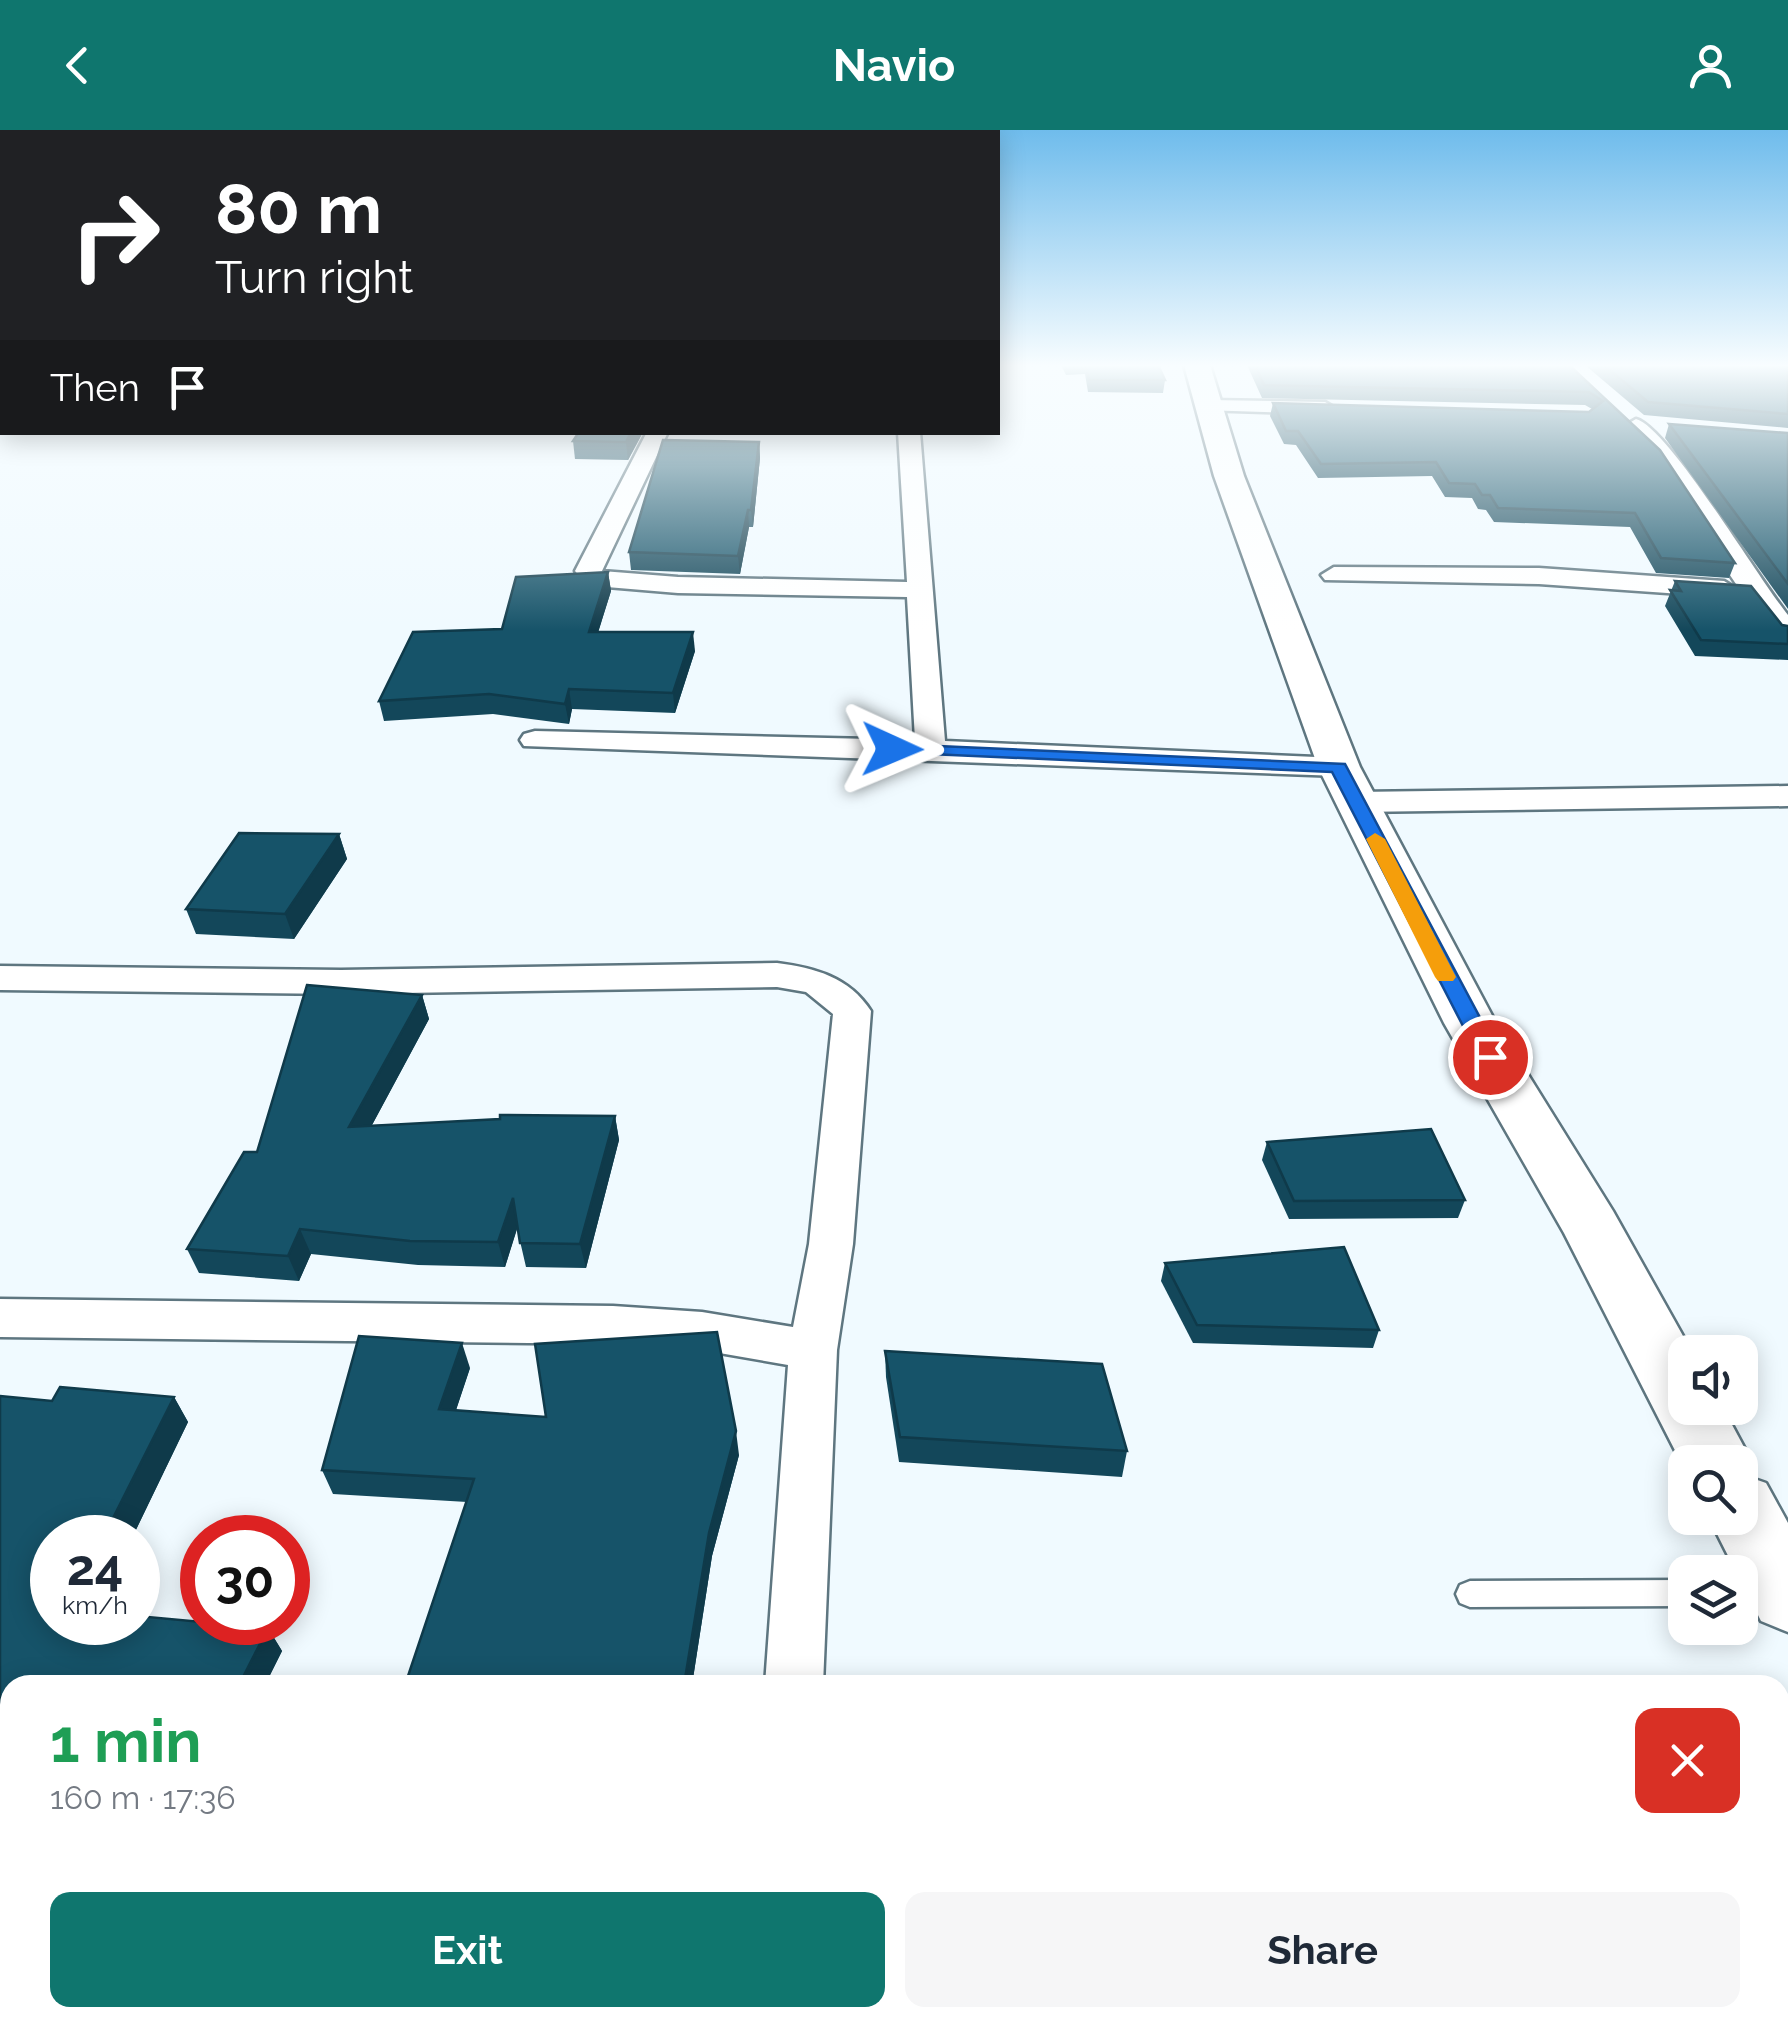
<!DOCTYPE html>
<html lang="en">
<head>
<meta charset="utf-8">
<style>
  body { margin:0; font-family:Raleway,sans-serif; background:#f6f6f7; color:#1f2937; height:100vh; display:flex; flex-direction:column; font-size:38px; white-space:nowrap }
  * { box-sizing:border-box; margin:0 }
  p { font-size:32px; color:#747a83 }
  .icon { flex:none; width:55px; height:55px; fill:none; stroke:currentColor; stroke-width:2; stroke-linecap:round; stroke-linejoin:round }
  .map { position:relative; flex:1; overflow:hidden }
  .side { position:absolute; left:0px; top:1545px; width:1790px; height:352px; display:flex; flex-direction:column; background:#fff; border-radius:30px 30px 0 0; box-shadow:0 5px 25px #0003 }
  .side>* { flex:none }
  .banner { position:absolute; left:0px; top:0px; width:1000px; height:305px; box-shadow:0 5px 25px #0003; background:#202124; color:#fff; overflow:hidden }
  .fabs { position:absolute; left:1668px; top:1205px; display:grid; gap:20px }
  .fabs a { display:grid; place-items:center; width:90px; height:90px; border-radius:20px; background:#fff; box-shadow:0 5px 25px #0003; font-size:50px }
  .speed { position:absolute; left:30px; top:1385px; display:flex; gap:20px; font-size:50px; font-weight:700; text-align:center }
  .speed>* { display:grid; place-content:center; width:130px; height:130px; border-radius:50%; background:#fff; box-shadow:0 5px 25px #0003; line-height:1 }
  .speed small { font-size:25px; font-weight:400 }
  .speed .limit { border:15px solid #d22; background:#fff; color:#111 }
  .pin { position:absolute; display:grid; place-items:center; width:85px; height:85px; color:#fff; margin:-42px; border:5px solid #fff; border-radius:50%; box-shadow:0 2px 10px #0007 }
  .me { position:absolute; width:110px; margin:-55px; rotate:91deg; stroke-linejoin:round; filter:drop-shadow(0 0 8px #0008) }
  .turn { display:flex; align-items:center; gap:35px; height:210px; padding:0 50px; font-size:45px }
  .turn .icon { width:130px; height:130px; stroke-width:2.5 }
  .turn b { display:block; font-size:70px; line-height:85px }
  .then { display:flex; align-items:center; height:95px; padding:0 50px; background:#0003; gap:20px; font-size:38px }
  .round { display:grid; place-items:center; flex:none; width:105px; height:105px; border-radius:20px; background:#f6f6f7 }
  .headline { display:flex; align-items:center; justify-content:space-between; height:170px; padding:0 50px }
  h1 { font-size:60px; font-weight:700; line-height:75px; color:#1e9e55 }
  .primary-button { display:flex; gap:20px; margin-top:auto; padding:20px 50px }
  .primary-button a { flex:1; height:115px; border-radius:20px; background:#0f766e; color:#fff; font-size:40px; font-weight:700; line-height:115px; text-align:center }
  .primary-button a+a { background:#f6f6f7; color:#1f2937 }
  header { display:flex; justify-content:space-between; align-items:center; height:130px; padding:0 50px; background:#0f766e; color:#fff; font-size:45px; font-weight:700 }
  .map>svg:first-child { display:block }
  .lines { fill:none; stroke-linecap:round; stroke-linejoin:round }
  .service-casing { stroke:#5e7680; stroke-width:5 }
  .minor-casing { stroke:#5e7680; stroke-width:5 }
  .secondary-casing { stroke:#5e7680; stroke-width:5 }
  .service { fill:#fff; fill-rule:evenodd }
  .minor { fill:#fff; fill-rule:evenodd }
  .secondary { fill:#fff; fill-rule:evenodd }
  .wall { fill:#13475a }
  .shaded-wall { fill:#0f3a4a }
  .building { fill:#165369; stroke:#0f3a4a; stroke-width:2.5 }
  .route { fill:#1a73e8; stroke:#114b97; stroke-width:2.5 }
  .slow { fill:#f59e0b }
</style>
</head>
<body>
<header><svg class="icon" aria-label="back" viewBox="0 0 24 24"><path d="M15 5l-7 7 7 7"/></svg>Navio<svg class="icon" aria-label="person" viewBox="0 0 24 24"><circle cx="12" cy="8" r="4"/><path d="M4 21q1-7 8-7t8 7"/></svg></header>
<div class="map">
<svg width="1788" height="1896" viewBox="0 0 1788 1896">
  <rect width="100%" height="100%" fill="#f0faff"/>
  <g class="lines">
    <defs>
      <g id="service">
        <polygon points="1685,1450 1685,1476 1470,1477 1460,1473 1456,1464 1460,1455 1470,1451"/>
        <polygon points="1740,1450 1774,1450 1784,1454 1788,1463 1784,1472 1774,1476 1740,1476"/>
      </g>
      <g id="minor">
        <polygon points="1209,270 1325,272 1335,278 1325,284 1202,280 1199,276"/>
        <path d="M1636 289C1668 297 1759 450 1788 485V510C1755 502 1683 363 1657 330 1647 318 1635 307 1626 295Z"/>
        <polygon points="647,302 668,302 602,441 678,447 907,452 898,302 920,302 945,611 1339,628 1350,630 1354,637 1350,644 1339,646 524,616 520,610 524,604 535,601 915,610 907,467 678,463 595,456 586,453 575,441"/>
        <polygon points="1334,437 1539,438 1724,451 1737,459 1724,467 1539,454 1325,450 1321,445"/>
        <polygon points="1788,656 1788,676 1356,682 1345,679 1340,672 1345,665 1356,662"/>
        <path d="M777 833C815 838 849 847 871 881L853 1114 837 1220 823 1555H765L788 1235 702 1220 613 1214 0 1207V1169L613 1176 702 1182 793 1197 809 1114 833 884 806 862 777 857 341 864 0 860V836L341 840Z"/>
        <polygon points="1788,1780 1788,1846 1780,1847 1780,1781"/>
        <polygon points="494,1888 724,1888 720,1896 490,1896"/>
        <rect x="740" y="1888" width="68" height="8"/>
      </g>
      <polygon id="secondary" points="1184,235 1210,235 1244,346 1360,637 1496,893 1613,1081 1692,1222 1685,1222 1685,1278 1723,1278 1752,1332 1746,1346 1766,1353 1788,1393 1788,1502 1761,1491 1709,1388 1740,1388 1740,1332 1685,1332 1685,1340 1564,1103 1444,893 1318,637 1214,346"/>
    </defs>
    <use href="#service" class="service-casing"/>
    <use href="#minor" class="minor-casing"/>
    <use href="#secondary" class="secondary-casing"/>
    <use href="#service" class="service"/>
    <use href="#minor" class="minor"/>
    <use href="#secondary" class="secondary"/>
  </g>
  <g class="wall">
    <rect x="0" y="235" width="2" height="29"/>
    <polygon points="1061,235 1158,235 1165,250 1163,263 1088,262 1085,244 1066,245"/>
    <polygon points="1247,235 1569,235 1660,320 1735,433 1729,448 1656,443 1630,397 1494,392 1486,380 1478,379 1472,368 1445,367 1432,346 1318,348 1296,315 1284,314 1270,286 1273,273 1589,282 1592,279 1585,275 1262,268"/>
    <polygon points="1585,235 1788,235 1788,298 1644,285"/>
    <polygon points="1669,294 1788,303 1788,479 1665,308"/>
    <polygon points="579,302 643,302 628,330 575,329 573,311"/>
    <polygon points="759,312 760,328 753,397 749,397 740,444 631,440 629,422"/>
    <polygon points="608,442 611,461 598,502 695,521 675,583 572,579 569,594 493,584 384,591 379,571 502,499"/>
    <polygon points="1675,451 1782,495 1788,496 1788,530 1695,526 1665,476"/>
    <polygon points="339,704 347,729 294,809 196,804 186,779"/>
    <polygon points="422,865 429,889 372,995 615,986 619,1010 586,1138 526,1137 517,1098 505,1137 418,1135 311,1124 299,1151 199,1143 187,1119 257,1022"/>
    <polygon points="1267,1012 1465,1070 1458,1088 1289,1089 1262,1030"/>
    <polygon points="1165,1133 1379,1200 1373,1218 1193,1213 1161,1151"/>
    <polygon points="885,1221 1127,1321 1122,1347 899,1332 886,1247"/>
    <polygon points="470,1238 456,1280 739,1325 712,1426 692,1555 405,1555 467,1372 333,1364 322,1340"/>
    <polygon points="0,1266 52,1271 174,1267 188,1292 132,1408 52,1408 52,1492 268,1498 282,1521 265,1555 10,1555 10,1726 0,1723"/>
  </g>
  <g class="shaded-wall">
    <polygon points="631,302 643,302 628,330 626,312"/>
    <polygon points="759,312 760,328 753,397 751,380"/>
    <polygon points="748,380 749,397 740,444 738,426"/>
    <polygon points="608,442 611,461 592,522 589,502"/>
    <polygon points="693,502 695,521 675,583 673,563"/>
    <polygon points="569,559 572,579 569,594 565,574"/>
    <polygon points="339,704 347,729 294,809 285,784"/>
    <polygon points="422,865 429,889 358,1021 349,997"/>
    <polygon points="615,986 619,1010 586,1138 580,1114"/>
    <polygon points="513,1068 519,1093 505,1137 498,1112"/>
    <polygon points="300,1099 311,1124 299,1151 288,1126"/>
    <polygon points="462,1213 470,1238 448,1304 439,1279"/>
    <polygon points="174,1267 188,1292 132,1408 103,1408"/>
    <polygon points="736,1301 739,1325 712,1426 692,1555 684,1555 709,1403"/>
    <polygon points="268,1498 282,1521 265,1555 239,1555"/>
  </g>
  <g class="building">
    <polygon points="1086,235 1158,235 1165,250 1089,250"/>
    <polygon points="1255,235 1569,235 1660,320 1735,433 1661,428 1635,383 1498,378 1490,365 1482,365 1475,354 1449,353 1436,332 1321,334 1298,301 1286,301 1273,273 1589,282 1603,271 1589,262 1264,255"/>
    <polygon points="1604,235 1788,235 1788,284 1648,272"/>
    <polygon points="1669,294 1788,303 1788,454"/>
    <polygon points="579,302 631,302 626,312 573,311"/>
    <polygon points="663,310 759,312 751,380 748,380 738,426 629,422"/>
    <polygon points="608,442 589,502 693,502 673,563 569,559 565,574 489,564 379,571 413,502 502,499 516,447"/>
    <polygon points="1675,451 1751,456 1782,495 1788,496 1788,514 1701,510 1670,460 1681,461"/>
    <polygon points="239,703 339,704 285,784 186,779"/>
    <polygon points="307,855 422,865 349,997 500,989 500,985 615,986 580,1114 520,1113 513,1068 498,1112 410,1111 300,1099 288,1126 187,1119 244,1022 257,1022"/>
    <polygon points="1431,999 1465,1070 1294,1071 1267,1012"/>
    <polygon points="1344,1117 1379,1200 1197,1195 1165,1133"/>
    <polygon points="717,1202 736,1301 709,1403 684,1555 405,1555 474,1349 322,1340 359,1206 462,1213 439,1279 546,1287 535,1214"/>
    <polygon points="885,1221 1102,1234 1127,1321 900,1307"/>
    <polygon points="60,1257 174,1267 103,1408 52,1408 52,1492 138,1492 138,1486 268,1498 239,1555 10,1555 10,1715 0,1711 0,1266 52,1271"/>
  </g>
  <linearGradient id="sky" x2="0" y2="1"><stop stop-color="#6fbcec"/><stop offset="0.47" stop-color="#f8fdff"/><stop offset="1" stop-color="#f8fdff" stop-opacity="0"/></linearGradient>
  <rect width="1788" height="501" fill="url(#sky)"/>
  <polygon class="route" points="892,614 1345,634 1501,927 1490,935 1479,927 1332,642 886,622 886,615"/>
  <polygon class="slow" points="1375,703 1385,709 1456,847 1453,851 1438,851 1435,847 1366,709"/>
</svg>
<div class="fabs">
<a><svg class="icon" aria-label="sound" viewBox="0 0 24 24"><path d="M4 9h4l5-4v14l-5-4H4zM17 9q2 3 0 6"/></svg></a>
<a><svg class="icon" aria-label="search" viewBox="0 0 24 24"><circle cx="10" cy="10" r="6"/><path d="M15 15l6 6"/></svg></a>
<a><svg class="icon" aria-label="layers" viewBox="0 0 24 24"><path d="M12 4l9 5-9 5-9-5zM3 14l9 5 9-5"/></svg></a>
</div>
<div class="speed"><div>24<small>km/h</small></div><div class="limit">30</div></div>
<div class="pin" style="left:1490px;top:927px;background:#d93025"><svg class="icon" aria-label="arrive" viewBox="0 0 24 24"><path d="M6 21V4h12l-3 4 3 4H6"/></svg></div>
<svg class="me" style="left:892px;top:619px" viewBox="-20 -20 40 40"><path d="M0-17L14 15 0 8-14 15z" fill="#1a73e8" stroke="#fff" stroke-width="4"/></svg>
<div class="banner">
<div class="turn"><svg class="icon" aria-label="right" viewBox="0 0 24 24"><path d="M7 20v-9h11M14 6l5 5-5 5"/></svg><div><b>80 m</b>Turn right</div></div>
<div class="then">Then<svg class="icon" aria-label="arrive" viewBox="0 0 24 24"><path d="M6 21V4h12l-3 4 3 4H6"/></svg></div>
</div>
<section class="side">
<div class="headline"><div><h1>1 min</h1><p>160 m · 17:36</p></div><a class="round" style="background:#d93025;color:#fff"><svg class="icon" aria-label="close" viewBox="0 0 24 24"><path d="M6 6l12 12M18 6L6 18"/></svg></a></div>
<div class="primary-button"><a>Exit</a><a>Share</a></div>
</section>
</div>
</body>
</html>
